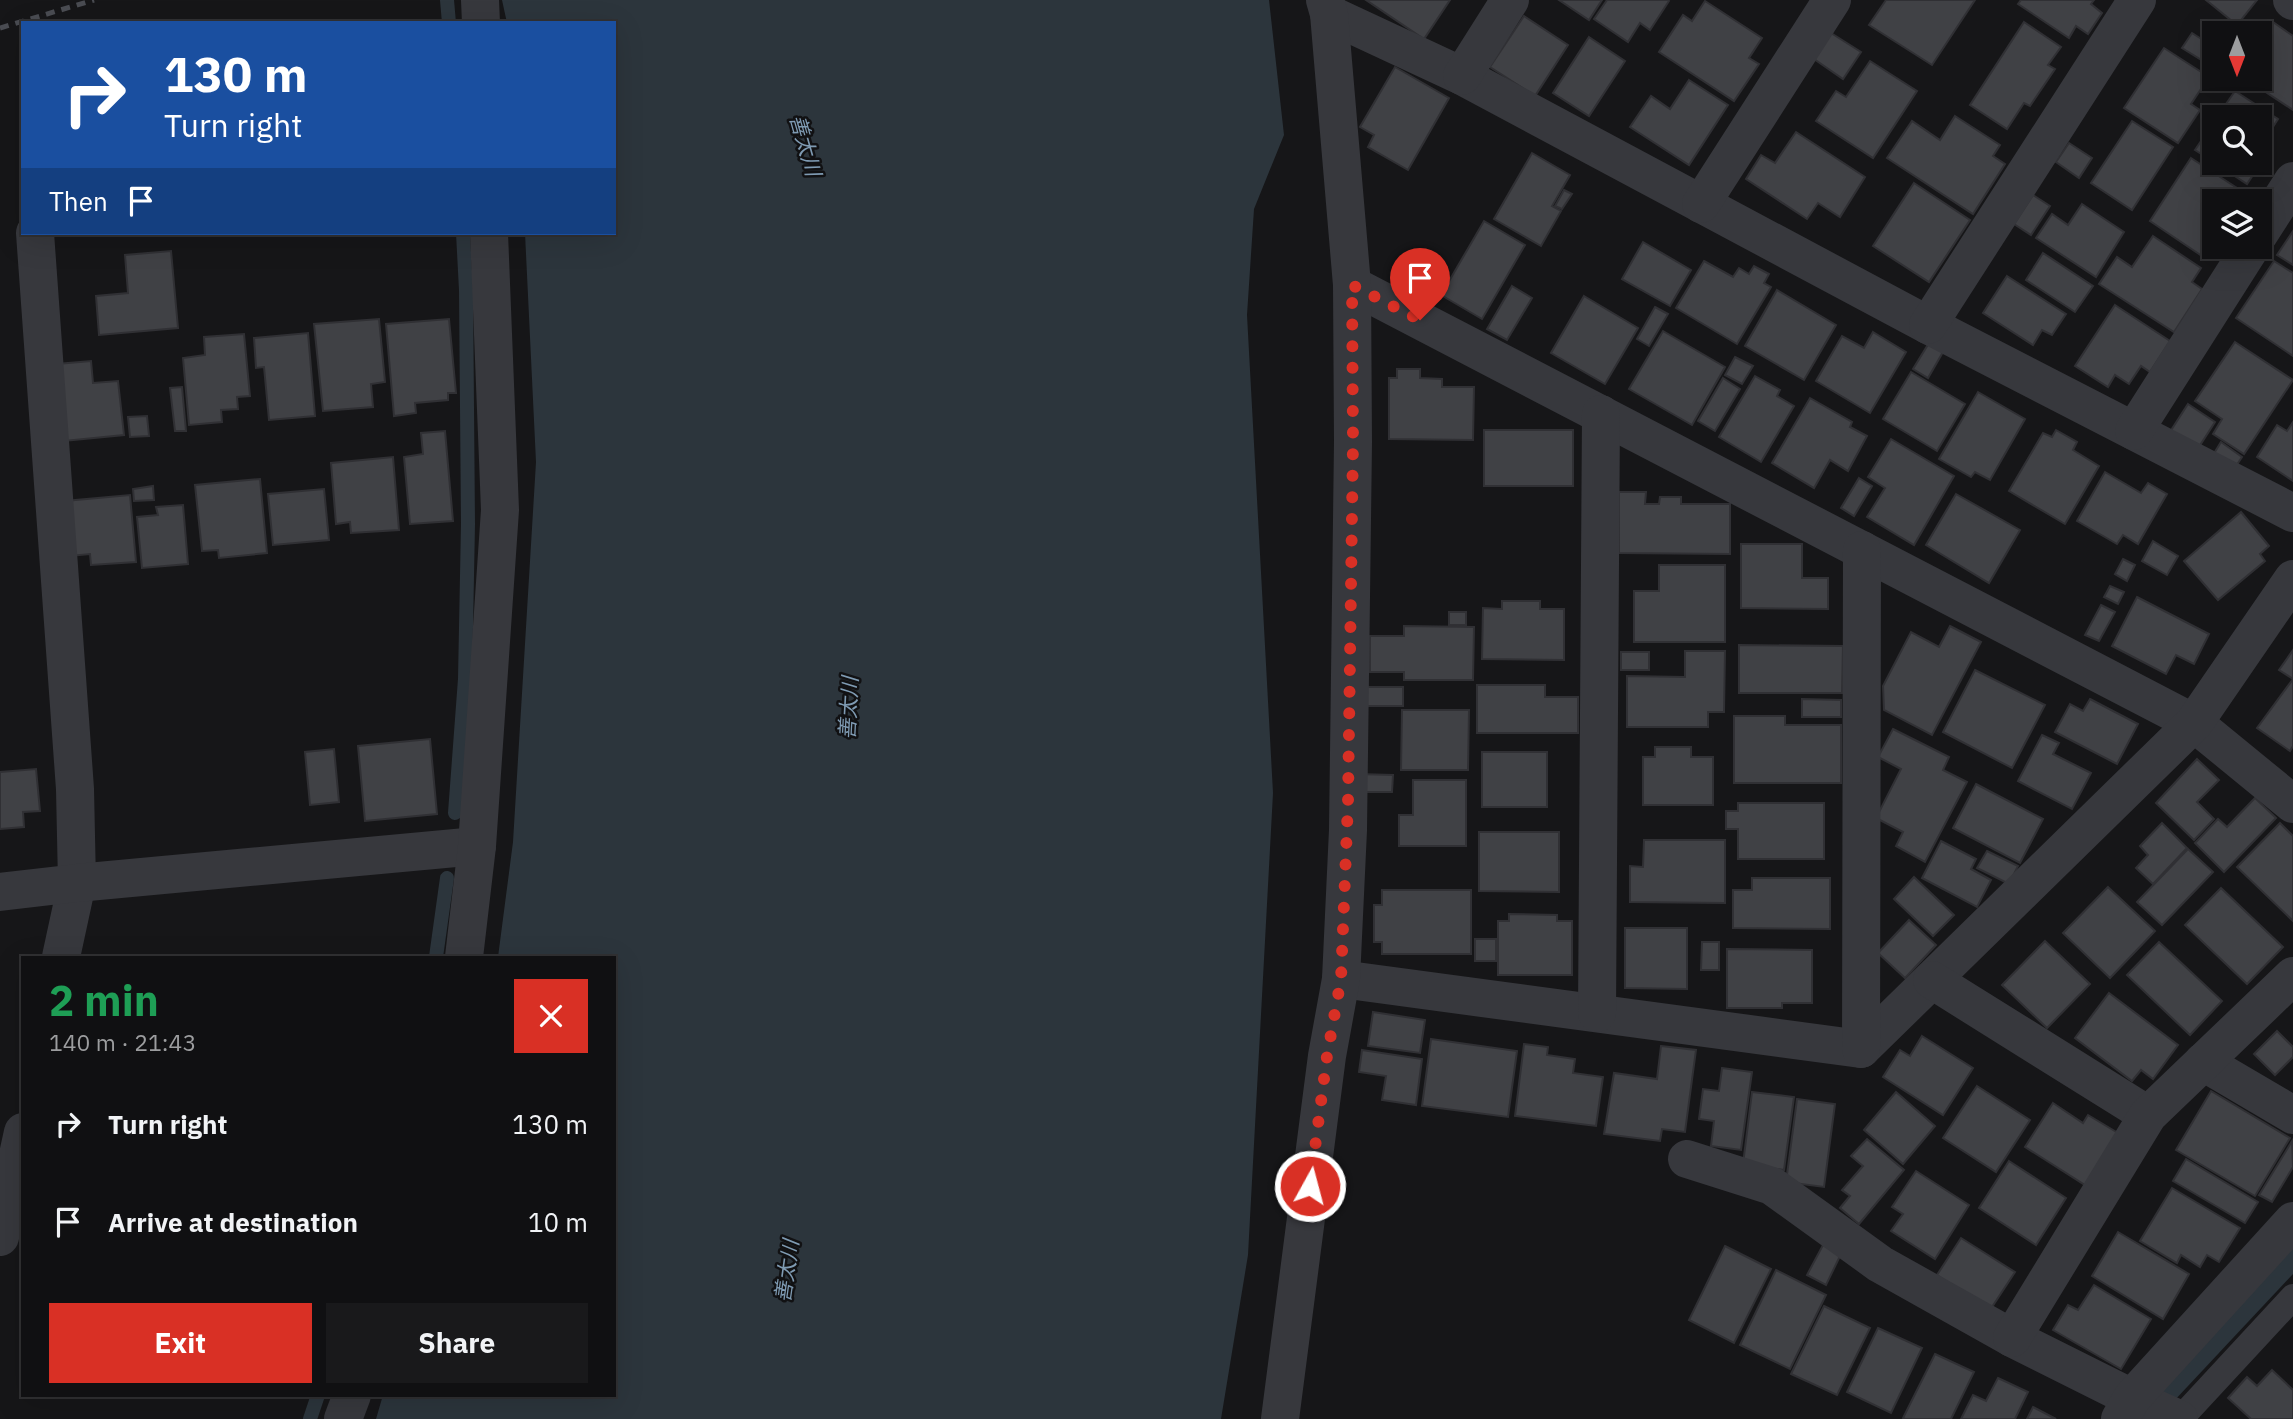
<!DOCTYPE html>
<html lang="en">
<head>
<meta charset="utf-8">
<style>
  body { margin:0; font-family:"IBM Plex Sans","Noto Sans JP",sans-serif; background:#19191b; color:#f1f3f6; height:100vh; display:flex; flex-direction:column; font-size:26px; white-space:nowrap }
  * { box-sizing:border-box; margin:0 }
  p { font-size:23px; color:#9c9d9f }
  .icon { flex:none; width:38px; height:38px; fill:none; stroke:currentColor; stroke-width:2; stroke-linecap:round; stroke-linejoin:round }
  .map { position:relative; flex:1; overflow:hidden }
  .drawer { position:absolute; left:21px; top:956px; width:595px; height:441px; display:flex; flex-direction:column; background:#101012; border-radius:0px; box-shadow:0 7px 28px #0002,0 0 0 2px #303032 }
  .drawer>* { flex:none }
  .top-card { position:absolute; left:21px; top:21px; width:595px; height:214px; border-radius:0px; box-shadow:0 7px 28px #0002,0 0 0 2px #303032; background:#1a4fa0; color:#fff; overflow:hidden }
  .needle { width:46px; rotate:180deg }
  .controls { position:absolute; left:2202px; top:21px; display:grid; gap:14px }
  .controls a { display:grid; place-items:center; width:70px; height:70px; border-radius:0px; background:#101012; box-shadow:0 7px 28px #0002,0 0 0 2px #303032; font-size:35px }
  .pin { position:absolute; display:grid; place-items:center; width:60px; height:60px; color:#fff; margin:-72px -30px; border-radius:50% 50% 50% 0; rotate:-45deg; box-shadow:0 0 7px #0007 }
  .pin .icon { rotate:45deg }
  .me { position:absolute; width:77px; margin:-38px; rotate:7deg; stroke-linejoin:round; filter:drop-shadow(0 0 5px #0008) }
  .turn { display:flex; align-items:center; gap:24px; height:147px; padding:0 28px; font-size:32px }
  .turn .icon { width:91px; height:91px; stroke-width:2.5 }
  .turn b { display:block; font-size:49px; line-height:60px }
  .then { display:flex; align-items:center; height:66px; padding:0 28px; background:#0003; gap:14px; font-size:26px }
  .round { display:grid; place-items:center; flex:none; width:74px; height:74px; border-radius:0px; background:#19191b }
  .head { display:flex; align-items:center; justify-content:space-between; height:119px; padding:0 28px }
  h1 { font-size:42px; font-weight:700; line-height:52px; color:#1e9e55 }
  .cta { display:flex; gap:14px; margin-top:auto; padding:14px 28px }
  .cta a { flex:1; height:80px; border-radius:0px; background:#d93025; color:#fff; font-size:28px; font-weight:700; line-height:80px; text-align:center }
  .cta a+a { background:#19191b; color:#f1f3f6 }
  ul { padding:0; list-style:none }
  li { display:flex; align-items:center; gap:21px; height:98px; padding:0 28px }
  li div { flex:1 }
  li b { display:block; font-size:26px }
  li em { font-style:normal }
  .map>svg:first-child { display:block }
  .water { fill:#2c353c }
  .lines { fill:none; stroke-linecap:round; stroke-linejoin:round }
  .stream { stroke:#2c353c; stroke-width:14 }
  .building { fill:#404145; stroke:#303034; stroke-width:2 }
  .service { stroke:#37383d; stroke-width:26 }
  .minor { stroke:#37383d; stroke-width:38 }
  .rail { stroke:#4a4c52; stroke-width:5; stroke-dasharray:9 7; stroke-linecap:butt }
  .route { stroke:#d93025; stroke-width:12; stroke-dasharray:0 21.6 }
  .labels { text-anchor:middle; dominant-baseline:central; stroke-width:5; stroke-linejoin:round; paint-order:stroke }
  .water-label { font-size:21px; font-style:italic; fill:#7f9bb3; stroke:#111113 }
</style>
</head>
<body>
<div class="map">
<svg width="2293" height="1419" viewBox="0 0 2293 1419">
  <rect width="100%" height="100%" fill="#161618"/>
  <g class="water">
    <polygon points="502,0 1269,0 1284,135 1254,209 1247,315 1273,793 1248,1255 1221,1419 376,1419 383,1395 614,1395 614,957 498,957 513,842 536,462 525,233 614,233 614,23 507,23"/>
    <polygon points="2293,1241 2293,1274 2173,1402 2159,1389"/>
  </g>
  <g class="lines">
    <g class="stream">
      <polyline points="447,0 449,23"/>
      <polyline points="455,813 465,679 468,524 466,290 463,233"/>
      <polyline points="436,957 447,878"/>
      <polyline points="310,1419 318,1395"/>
    </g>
  </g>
  <g class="building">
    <polygon points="1366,0 1450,0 1424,39"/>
    <polygon points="1559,0 1602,0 1589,20"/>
    <polygon points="1607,0 1668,0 1669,1 1650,30 1640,23 1628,42 1594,19"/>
    <polygon points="1886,0 1975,0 1932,65 1869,25"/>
    <polygon points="2021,0 2094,0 2091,4 2102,13 2088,34 2076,26 2069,38 2018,4"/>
    <polygon points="2206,0 2257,0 2237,25"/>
    <polygon points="1705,1 1762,38 1749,58 1759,64 1734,101 1659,52 1683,15 1692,21"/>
    <polygon points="1524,16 1568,45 1535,96 1490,67"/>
    <polygon points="2024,22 2061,47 2048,65 2055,69 2030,106 2024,103 2007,129 1970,105"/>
    <polygon points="2273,22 2293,36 2293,110 2246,79 2259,79 2259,43"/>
    <polygon points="1831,33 1861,52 1843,79 1814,59"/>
    <polygon points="2192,33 2214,47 2214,54 2208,64 2182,48"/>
    <polygon points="1589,37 1625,61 1589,116 1553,93"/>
    <polygon points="2164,48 2209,77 2191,104 2200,110 2178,143 2124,108"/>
    <polygon points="1870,61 1917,91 1873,158 1816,121 1836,91 1846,97"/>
    <polygon points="1395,67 1449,98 1408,170 1368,147 1374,135 1360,127"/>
    <polygon points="1689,80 1728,105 1689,165 1630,127 1651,96 1670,109"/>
    <polygon points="2235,91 2278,119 2262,144 2270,149 2247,184 2215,163 2259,163 2259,117 2217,117"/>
    <polygon points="1955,116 2000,145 1993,156 2005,164 1973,214 1887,158 1912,121 1940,140"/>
    <polygon points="2132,121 2173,147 2132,210 2091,183"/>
    <polygon points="2214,122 2214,162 2195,150"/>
    <polygon points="1796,132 1865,177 1840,217 1818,203 1807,219 1746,179 1761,155 1775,163"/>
    <polygon points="2069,143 2092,158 2079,178 2056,162"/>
    <polygon points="1532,153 1570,175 1552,206 1561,211 1541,246 1494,219"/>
    <polygon points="2191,158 2237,188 2228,201 2214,201 2214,238 2202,256 2150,221"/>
    <polygon points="1914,183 1970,220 1929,282 1873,246"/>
    <polygon points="1564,190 1572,194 1562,209 1555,206"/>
    <polygon points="2033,195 2050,206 2031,235 2014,224"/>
    <polygon points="2082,204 2124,232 2096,277 2036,238 2052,214 2068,225"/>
    <polygon points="1484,221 1525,245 1482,319 1441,295"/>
    <polygon points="2293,231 2293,265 2277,255"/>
    <polygon points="2153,236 2201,268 2192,282 2202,289 2174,332 2099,284 2117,257 2132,267"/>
    <polygon points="1643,242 1691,270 1670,306 1622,279"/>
    <polygon points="171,251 178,328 99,335 96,296 128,293 125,255"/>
    <polygon points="2043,253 2093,286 2075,312 2026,280"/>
    <polygon points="1704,261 1733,277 1739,268 1749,274 1754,266 1769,274 1764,283 1771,287 1737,344 1676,308"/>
    <polygon points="2274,261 2293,273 2293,356 2236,318"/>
    <polygon points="2007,276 2066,314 2052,335 2042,330 2033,345 1983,313"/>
    <polygon points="1512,286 1532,298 1507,340 1487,329"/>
    <polygon points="1777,290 1836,325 1804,380 1745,346"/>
    <polygon points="1584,296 1638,328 1605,384 1551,353"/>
    <polygon points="2115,305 2170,341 2150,372 2141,366 2129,384 2115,375 2108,387 2075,366"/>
    <polygon points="1655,307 1668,314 1649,346 1637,339"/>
    <polygon points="379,319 385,382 371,384 373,407 323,411 314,324"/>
    <polygon points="449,319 456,393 448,393 448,400 415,403 416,413 394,416 386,324"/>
    <polygon points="1663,331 1725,367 1692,425 1629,389"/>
    <polygon points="1873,332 1906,352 1870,413 1816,381 1842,336 1864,348"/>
    <polygon points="308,333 315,416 269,420 264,367 256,368 254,338"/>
    <polygon points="244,334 250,396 237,397 238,409 221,410 222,422 189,425 183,358 205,355 204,337"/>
    <polygon points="2235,342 2293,380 2244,454 2213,434 2222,419 2195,401"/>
    <polygon points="1929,343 1943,352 1928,378 1913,369"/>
    <polygon points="1735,357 1753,366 1742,384 1725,375"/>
    <polygon points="91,361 93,383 118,381 124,435 64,441 57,364"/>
    <polygon points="1397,369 1420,369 1420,378 1442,379 1442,387 1474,387 1473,440 1389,439 1389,378 1397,378"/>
    <polygon points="1911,372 1965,404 1937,451 1883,419"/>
    <polygon points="1755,376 1780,390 1777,396 1794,406 1761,462 1719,437"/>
    <polygon points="1723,378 1740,389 1715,431 1698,421"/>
    <polygon points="182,387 186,431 175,431 170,388"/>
    <polygon points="1978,392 2025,419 1990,480 1975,472 1971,477 1939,459"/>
    <polygon points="1810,398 1852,422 1850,427 1867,436 1848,471 1830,460 1814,488 1772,463"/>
    <polygon points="2188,404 2215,422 2195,453 2168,435"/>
    <polygon points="147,416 149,436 130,437 128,417"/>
    <polygon points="2293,422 2293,481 2257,457 2277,425 2287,431"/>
    <rect x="1484" y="430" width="89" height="56"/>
    <polygon points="2056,430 2077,442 2073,450 2099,466 2065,524 2009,491 2043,433 2052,437"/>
    <polygon points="445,431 453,521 410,524 404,457 423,454 421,433"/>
    <polygon points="1891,439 1954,476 1914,545 1867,517 1885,488 1868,477"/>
    <polygon points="2221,442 2242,457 2234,469 2213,455"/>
    <polygon points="393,457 399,530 351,533 350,522 336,524 331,463"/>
    <polygon points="2105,472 2141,493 2148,483 2167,494 2138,544 2123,535 2117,544 2077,521"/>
    <polygon points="1859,478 1872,486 1854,516 1841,508"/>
    <polygon points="260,479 267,553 219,558 218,550 202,551 195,485"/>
    <polygon points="153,486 154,500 134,501 133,489"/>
    <polygon points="324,489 329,540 273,545 268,494"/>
    <polygon points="1619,492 1646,492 1645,504 1659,504 1660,497 1681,497 1681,504 1730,504 1730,554 1619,553"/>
    <polygon points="1956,494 2020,530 1989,583 1926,545"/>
    <polygon points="130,495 136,562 91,565 90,554 70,556 65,501"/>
    <polygon points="183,505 188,564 142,568 137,517 158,515 156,507"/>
    <polygon points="2241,512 2269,546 2260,554 2265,561 2218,600 2184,561"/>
    <polygon points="2153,541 2178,556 2167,575 2142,561"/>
    <polygon points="1741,544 1802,544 1802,578 1828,578 1828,609 1741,608"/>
    <polygon points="2123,559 2135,565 2127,581 2115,574"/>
    <polygon points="1659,565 1725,565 1725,642 1634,642 1634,591 1659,591"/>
    <polygon points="2110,586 2124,592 2118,604 2104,597"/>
    <polygon points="2137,597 2209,634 2194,664 2176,655 2166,674 2112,646"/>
    <polygon points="1502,601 1540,601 1540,609 1564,609 1564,660 1482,659 1483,608 1502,609"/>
    <polygon points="2101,605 2115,612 2099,641 2085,635"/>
    <rect x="1449" y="612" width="17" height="13"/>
    <polygon points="1404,626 1474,627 1473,680 1404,680 1404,672 1370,672 1370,636 1404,636"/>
    <polygon points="1950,626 1981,642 1932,735 1884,710 1883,686 1911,632 1939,647"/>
    <polygon points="1739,645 1843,646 1842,693 1739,693"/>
    <polygon points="2293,650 2293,746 2290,751 2257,728 2293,679 2279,670"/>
    <polygon points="1685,651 1725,651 1724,712 1708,712 1708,727 1627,727 1627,676 1685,677"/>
    <rect x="1621" y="652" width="28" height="18"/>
    <polygon points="1975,670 2045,705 2012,768 1943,732"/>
    <polygon points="1477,685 1545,685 1545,697 1578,697 1578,733 1477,733"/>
    <rect x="1364" y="687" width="39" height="19"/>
    <polygon points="1802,699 1841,700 1841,717 1802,717"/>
    <polygon points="2090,699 2138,724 2117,764 2055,732 2070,704 2083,711"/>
    <polygon points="1402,710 1469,710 1468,770 1401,770"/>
    <polygon points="1734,716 1785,716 1785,725 1841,725 1841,783 1734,783"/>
    <polygon points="1893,729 1949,757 1943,770 1967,782 1925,862 1896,846 1903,832 1876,818 1901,769 1878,757"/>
    <polygon points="2042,735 2059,743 2053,754 2091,773 2072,809 2018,781"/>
    <polygon points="430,739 437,814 365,821 358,746"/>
    <polygon points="1655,747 1691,747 1691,757 1713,757 1713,805 1643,805 1643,757 1655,757"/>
    <polygon points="334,749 339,802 310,805 305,752"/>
    <rect x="1482" y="752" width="65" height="55"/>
    <polygon points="2197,759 2219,780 2197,802 2214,819 2194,840 2156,803"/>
    <polygon points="36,769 40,811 23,812 24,827 0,829 0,772"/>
    <polygon points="1357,774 1393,775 1392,792 1356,792"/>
    <polygon points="1413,780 1466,780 1466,846 1399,846 1399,815 1413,815"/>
    <polygon points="1976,784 2043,819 2020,863 1953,828"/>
    <polygon points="2255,798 2276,818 2224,872 2195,843 2218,819 2227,827"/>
    <polygon points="1738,803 1824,803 1824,859 1738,859 1738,829 1726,829 1726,811 1738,811"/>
    <polygon points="2162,823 2187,848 2153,884 2136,868 2148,855 2140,846"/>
    <polygon points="2280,823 2293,836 2293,921 2237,867"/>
    <polygon points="1479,832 1559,832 1559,892 1479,891"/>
    <polygon points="1644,840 1725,840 1725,903 1630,902 1630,866 1643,867"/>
    <polygon points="1941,841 1976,859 1971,869 1991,880 1977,907 1922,878"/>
    <polygon points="2188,849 2213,872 2162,925 2137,902"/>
    <polygon points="1987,851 2018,866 2009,884 1977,868"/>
    <polygon points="1914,877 1954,915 1933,936 1894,899"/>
    <polygon points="1752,878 1830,878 1830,929 1733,928 1733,890 1752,890"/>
    <polygon points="2108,887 2155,931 2110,978 2063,933"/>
    <polygon points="2221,888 2283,947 2247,984 2185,925"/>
    <polygon points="1382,890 1471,890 1471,954 1382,954 1382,942 1374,942 1374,905 1382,905"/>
    <polygon points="1509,914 1557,915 1557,921 1572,921 1572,975 1498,975 1498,921 1509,921"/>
    <polygon points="1909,920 1936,945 1905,978 1878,953"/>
    <polygon points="1625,928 1687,928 1687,989 1625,988"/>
    <rect x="1475" y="939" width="21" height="22"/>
    <polygon points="2045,941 2090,984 2047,1028 2002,985"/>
    <polygon points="1702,942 1719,942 1719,970 1701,970"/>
    <polygon points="2159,942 2222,1001 2190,1035 2127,975"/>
    <polygon points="1727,949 1812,950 1812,1003 1782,1003 1782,1008 1727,1008"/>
    <polygon points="2109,993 2178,1045 2153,1079 2141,1070 2132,1081 2075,1038"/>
    <polygon points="1373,1012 1425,1020 1420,1053 1368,1046"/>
    <polygon points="2277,1031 2293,1047 2293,1057 2275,1075 2254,1054"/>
    <polygon points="1922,1036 1973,1068 1943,1115 1883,1077 1900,1050 1910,1056"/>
    <polygon points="1431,1039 1517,1051 1508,1117 1422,1106"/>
    <polygon points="1524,1044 1548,1047 1547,1055 1575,1059 1573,1073 1603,1077 1596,1126 1515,1116"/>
    <polygon points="1661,1046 1696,1050 1685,1132 1662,1129 1660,1141 1604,1134 1614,1073 1657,1079"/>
    <polygon points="1362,1050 1422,1059 1416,1105 1382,1100 1386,1076 1359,1072"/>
    <polygon points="1722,1068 1752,1072 1741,1150 1711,1146 1714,1121 1699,1119 1703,1089 1719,1091"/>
    <polygon points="1977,1086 2030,1120 1996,1172 1943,1138"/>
    <polygon points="2211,1091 2290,1138 2255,1196 2176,1150"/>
    <polygon points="1752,1092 1794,1097 1784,1170 1743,1164"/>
    <polygon points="1896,1092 1935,1126 1903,1164 1864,1130"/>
    <polygon points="1797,1099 1835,1104 1824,1187 1786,1182"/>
    <polygon points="2053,1103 2083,1123 2088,1115 2118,1133 2085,1185 2025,1147"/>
    <polygon points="1867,1139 1904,1170 1859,1224 1840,1208 1850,1196 1842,1190 1863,1166 1851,1156"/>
    <polygon points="2292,1141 2293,1167 2272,1202 2259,1195"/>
    <polygon points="2186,1159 2258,1202 2245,1223 2173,1181"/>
    <polygon points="2009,1161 2066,1198 2036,1245 1979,1208"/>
    <polygon points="1916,1171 1969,1205 1935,1259 1891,1231 1903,1214 1892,1207"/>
    <polygon points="2172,1188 2240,1228 2219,1262 2207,1255 2200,1267 2181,1255 2177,1263 2140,1241"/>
    <polygon points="2118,1232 2189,1274 2163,1319 2092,1276"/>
    <polygon points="1961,1238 2015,1272 1990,1310 1937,1275"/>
    <polygon points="1823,1245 1841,1254 1826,1285 1807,1275"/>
    <polygon points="1725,1246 1771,1269 1734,1343 1689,1320"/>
    <polygon points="1776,1270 1826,1295 1790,1369 1740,1345"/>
    <polygon points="2094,1285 2151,1319 2121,1369 2053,1330 2068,1305 2078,1310"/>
    <polygon points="1824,1306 1870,1328 1837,1395 1791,1374"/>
    <polygon points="1878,1328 1922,1348 1891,1413 1847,1392"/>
    <polygon points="1935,1354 1974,1372 1951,1419 1905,1419 1903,1418"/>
    <polygon points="2272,1370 2293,1390 2293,1419 2251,1419 2228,1398 2247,1377 2257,1386"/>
    <polygon points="1998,1378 2028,1392 2015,1419 1961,1419 1973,1395 1986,1401"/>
    <polygon points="2033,1407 2056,1419 2027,1419"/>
  </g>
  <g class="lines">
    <polyline class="service" points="2180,1419 2293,1297"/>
    <g class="minor">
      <polyline points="480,0 481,23"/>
      <polyline points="2292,0 2293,1"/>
      <polyline points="1329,14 1462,76 1928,325 2293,513"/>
      <polyline points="1462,76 1510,0"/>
      <polyline points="1701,204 1832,0"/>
      <polyline points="35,233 75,789 77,883 61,957"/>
      <polyline points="2259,234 2293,181"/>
      <polyline points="1352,285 2194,723 2293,804"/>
      <polyline points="1928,325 2137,0"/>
      <polyline points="2134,431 2251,247"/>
      <polyline points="0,892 77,883 477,846"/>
      <polyline points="464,957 477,846 500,510 489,233"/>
      <polyline points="1341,979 1861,1049 2194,723 2293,579"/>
      <polyline points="1932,980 2148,1115"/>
      <polyline points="1597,1013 1601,414"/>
      <polyline points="1861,1049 1862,550"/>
      <polyline points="2203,1062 2293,1115"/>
      <polyline points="1687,1159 1772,1186 1880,1264 2012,1338 2132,1398 2179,1419"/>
      <polyline points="0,1237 23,1132"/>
      <polyline points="2012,1338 2148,1115 2293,976"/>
      <polyline points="343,1419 352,1395"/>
      <polyline points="1280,1419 1327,1056 1341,979 1348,830 1353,442 1352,285 1329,14 1325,0"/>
      <polyline points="2120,1419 2132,1398 2293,1221"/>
    </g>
    <polyline class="rail" points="0,28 94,0"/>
  </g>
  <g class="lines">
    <polyline class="route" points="1310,1186 1327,1056 1341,979 1348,802 1353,442 1352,285 1420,320"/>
  </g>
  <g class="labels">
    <g class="water-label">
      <text transform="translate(806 145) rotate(74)">善太川</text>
      <text transform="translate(848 708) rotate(-87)">善太川</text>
      <text transform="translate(786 1271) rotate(-82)">善太川</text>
    </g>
  </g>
</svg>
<div class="controls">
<a><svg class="needle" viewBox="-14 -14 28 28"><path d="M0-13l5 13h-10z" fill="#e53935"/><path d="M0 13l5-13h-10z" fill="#9c9d9f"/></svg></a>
<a><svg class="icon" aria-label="search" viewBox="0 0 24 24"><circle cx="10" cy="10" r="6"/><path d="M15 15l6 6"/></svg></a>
<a><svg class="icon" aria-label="layers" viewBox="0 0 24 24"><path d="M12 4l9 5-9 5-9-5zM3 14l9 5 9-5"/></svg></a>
</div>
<div class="pin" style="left:1420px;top:320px;background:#d93025"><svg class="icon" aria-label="arrive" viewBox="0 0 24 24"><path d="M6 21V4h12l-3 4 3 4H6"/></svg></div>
<svg class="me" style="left:1310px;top:1186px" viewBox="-20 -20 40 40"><circle r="17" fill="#d93025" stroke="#fff" stroke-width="3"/><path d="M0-11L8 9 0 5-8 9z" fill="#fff"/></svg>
<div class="top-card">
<div class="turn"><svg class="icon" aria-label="right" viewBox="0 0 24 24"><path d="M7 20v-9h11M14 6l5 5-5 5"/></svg><div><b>130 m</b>Turn right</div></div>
<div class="then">Then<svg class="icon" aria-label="arrive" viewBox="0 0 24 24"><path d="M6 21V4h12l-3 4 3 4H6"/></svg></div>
</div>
<section class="drawer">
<div class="head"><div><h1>2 min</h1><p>140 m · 21:43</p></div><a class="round" style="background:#d93025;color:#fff"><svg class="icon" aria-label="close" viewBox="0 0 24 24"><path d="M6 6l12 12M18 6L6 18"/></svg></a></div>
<ul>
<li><svg class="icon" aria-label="right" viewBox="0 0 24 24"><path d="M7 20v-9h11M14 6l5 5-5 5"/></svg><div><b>Turn right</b></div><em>130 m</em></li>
<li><svg class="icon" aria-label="arrive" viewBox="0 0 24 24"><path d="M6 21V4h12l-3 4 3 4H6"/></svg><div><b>Arrive at destination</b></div><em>10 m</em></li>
</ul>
<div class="cta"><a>Exit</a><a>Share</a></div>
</section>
</div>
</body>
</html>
